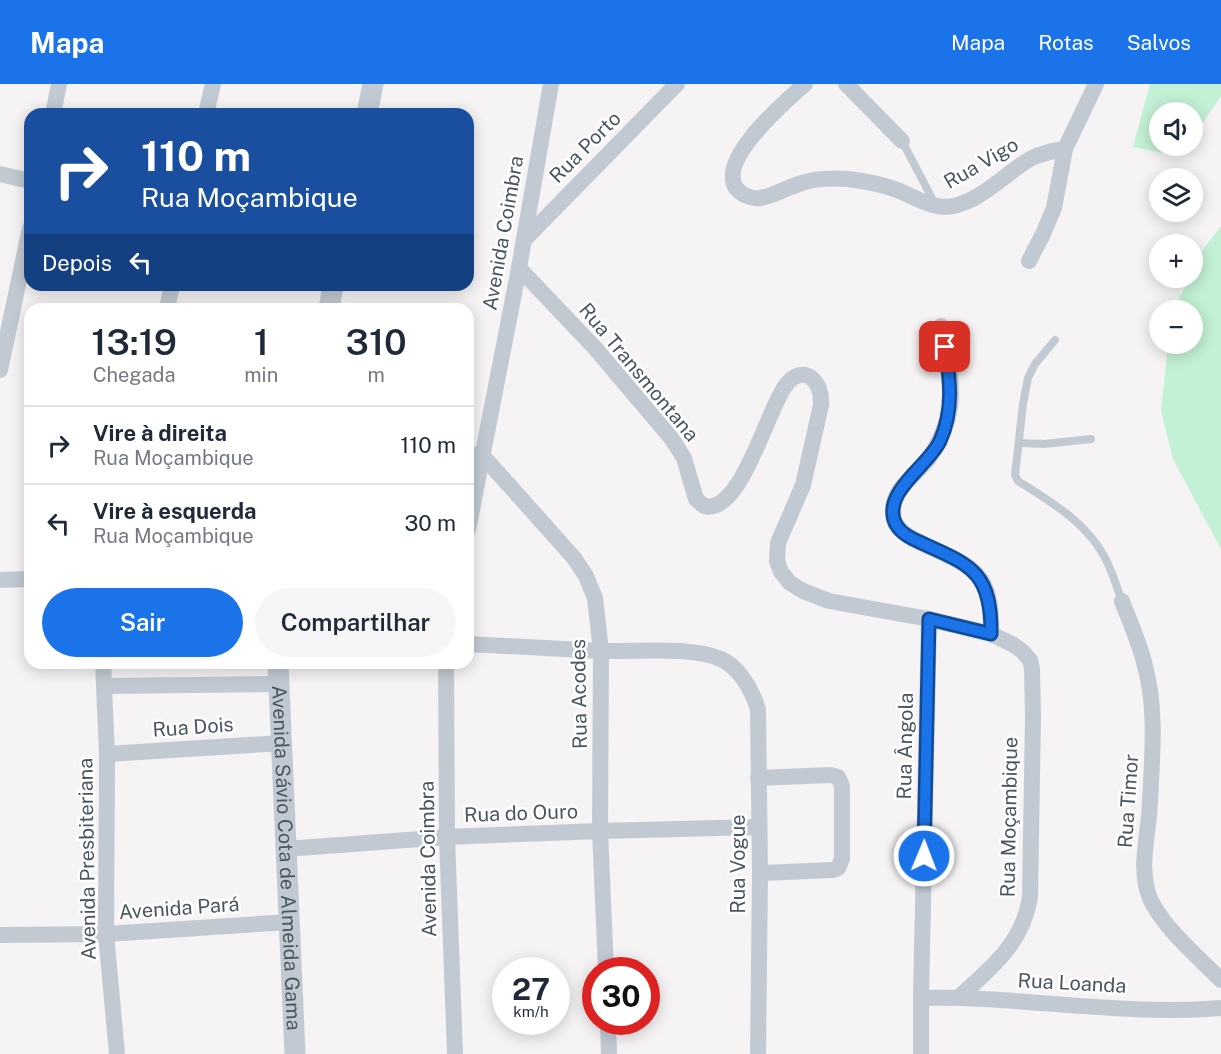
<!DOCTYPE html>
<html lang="pt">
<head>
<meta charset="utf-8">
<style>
  body { margin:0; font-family:"Public Sans",sans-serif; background:#f6f6f7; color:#1f2937; height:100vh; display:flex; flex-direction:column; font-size:22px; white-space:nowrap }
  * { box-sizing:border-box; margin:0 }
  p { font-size:20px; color:#747a83 }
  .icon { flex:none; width:33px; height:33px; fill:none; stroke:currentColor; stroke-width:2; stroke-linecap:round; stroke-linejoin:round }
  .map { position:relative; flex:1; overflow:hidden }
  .details { position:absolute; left:24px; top:219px; width:450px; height:366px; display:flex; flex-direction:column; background:#fff; border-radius:18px; box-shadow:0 3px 15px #0003 }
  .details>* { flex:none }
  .guide { position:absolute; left:24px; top:24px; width:450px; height:183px; border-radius:18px; box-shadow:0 3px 15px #0003; background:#1a4fa0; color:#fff; overflow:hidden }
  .fabs { position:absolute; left:1149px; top:18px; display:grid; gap:12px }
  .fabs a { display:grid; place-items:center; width:54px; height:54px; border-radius:50%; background:#fff; box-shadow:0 3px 15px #0003; font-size:30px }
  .speed { position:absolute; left:492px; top:873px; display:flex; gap:12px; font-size:30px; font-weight:700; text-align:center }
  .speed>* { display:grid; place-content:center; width:78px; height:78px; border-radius:50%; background:#fff; box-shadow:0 3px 15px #0003; line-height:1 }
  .speed small { font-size:15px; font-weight:400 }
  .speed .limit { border:9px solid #d22; background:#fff; color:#111 }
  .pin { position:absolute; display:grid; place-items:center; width:51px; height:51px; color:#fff; margin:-26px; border-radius:12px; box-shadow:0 3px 9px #0006 }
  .me { position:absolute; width:66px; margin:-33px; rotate:1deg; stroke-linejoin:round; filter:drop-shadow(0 0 4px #0008) }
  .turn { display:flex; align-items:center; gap:21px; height:126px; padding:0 18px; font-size:27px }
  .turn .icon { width:78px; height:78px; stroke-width:2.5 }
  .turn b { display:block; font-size:42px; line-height:51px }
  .then { display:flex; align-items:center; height:57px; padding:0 18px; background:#0003; gap:12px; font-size:22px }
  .eta { display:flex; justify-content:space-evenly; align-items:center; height:102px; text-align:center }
  .eta b { font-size:36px; font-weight:600; line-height:42px }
  .action { display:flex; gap:12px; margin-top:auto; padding:12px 18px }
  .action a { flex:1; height:69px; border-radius:36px; background:#1a73e8; color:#fff; font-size:24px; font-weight:600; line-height:69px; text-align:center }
  .action a+a { background:#f6f6f7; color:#1f2937 }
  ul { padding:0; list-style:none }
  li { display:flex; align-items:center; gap:18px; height:78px; padding:0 18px; border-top:2px solid #e0e1e3 }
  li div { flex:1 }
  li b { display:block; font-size:22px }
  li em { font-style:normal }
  header { display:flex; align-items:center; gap:36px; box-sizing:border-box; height:84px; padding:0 30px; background:#1a73e8; color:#fff }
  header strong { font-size:28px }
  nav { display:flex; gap:33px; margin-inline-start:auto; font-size:21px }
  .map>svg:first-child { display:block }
  .green { fill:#c3f1d5 }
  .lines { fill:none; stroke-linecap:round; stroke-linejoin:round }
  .service { stroke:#c1cad2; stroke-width:8 }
  .minor { stroke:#c1cad2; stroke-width:16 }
  .tertiary { stroke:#c1cad2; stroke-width:21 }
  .route-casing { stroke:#114b97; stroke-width:15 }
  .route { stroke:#1a73e8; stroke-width:10 }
  .labels { text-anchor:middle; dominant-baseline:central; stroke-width:5; stroke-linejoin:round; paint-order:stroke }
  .street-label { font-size:20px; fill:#4a5661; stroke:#fff }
</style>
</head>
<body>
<header>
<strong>Mapa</strong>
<nav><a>Mapa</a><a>Rotas</a><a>Salvos</a></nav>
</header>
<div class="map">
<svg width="1221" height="970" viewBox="0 0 1221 970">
  <rect width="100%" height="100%" fill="#f5f3f3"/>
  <g class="green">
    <polygon points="1150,0 1221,0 1221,12 1193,53 1192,28 1160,28 1160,62 1186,62 1179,72 1133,63"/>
    <path d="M1221 142V465L1173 375 1161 327 1168 260H1192V226H1173L1190 194H1192C1192 175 1211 156 1221 142Z"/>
  </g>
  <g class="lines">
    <g class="service">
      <polyline points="902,57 935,120"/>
      <path d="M1055 256 1035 280 1028 294 1023 320 1015 391 1018 397C1052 418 1090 441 1107 478 1113 490 1117 504 1122 517"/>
      <polyline points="1019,359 1044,360 1091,355"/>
    </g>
    <g class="minor">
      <path d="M805 0C786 17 717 75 736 104 742 111 751 115 760 114 773 112 786 104 799 100 814 94 832 94 848 95 865 97 881 100 897 106 915 113 933 126 953 122 982 116 1005 90 1030 75 1041 69 1053 67 1065 65"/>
      <polyline points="846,0 902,57"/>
      <polyline points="53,30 59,0"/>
      <polyline points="206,30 213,0"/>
      <polyline points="0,90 30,97"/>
      <polyline points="524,156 677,0"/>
      <polyline points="1029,177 1043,150 1054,124 1065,65 1096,0"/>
      <path d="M519 184 595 264 672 355 684 374 696 415 704 422C741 432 768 323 786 301 803 279 823 296 821 321L803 401 778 459 777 477 781 488 790 499 803 507 829 517 929 535 991 550 1012 560 1022 567 1030 576 1032 585 1033 632 1030 813C1023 859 992 883 959 913"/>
      <polyline points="167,225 172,201"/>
      <path d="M941 242C947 270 956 304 948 333 944 348 938 361 929 374 915 392 887 408 894 435 901 463 968 467 984 501 991 516 991 534 991 550"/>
      <polyline points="0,286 30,144"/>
      <polyline points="468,370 483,372 574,474 586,492 595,514 601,567 600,747 606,886"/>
      <polyline points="468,446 519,184 551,0"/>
      <polyline points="0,496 30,495"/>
      <path d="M1122 517C1130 539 1140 560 1145 582 1157 626 1152 673 1150 718 1149 748 1139 780 1148 809 1157 838 1199 874 1221 896"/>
      <path d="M468 560C512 562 557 565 602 567 636 568 690 562 721 575 739 583 753 607 758 626L760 789 758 970"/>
      <polyline points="103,579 107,670 106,850 117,970"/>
      <polyline points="446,579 447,753 455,970"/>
      <polyline points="105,602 279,600"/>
      <polyline points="107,670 282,659"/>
      <polyline points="758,694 830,691 838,693 842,702 842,775 838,784 833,786 760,789"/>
      <polyline points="286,765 447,753 600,747 758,743"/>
      <polyline points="0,851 106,850 289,838"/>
      <path d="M921 914C1020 912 1122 932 1221 924"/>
      <polyline points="608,938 609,970"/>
      <polyline points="921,970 921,914 929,535"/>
    </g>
    <g class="tertiary">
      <polyline points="367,30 373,0"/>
      <polyline points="329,225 333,201"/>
      <path id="s1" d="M278 579 295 970"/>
    </g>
  </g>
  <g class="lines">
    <defs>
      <path id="route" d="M924 772 929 535 991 550C992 483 966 480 913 455 905 451 897 445 894 436 885 406 929 381 940 357 954 326 950 295 945 263"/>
    </defs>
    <use href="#route" class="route-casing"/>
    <use href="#route" class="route"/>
  </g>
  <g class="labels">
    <g class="street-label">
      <text transform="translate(585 63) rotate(-45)">Rua Porto</text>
      <text transform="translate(981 79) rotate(-30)">Rua Vigo</text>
      <text transform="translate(503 149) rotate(-80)">Avenida Coimbra</text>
      <text transform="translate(639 288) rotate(50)">Rua Transmontana</text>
      <text transform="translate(579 610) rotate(-91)">Rua Acodes</text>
      <text transform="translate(193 643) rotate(-4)">Rua Dois</text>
      <text transform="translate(905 662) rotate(-89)">Rua Ângola</text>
      <text transform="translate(1128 717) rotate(-86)">Rua Timor</text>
      <text transform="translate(521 729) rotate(-2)">Rua do Ouro</text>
      <text transform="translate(1009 733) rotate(-89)">Rua Moçambique</text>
      <text transform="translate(87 775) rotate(-91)">Avenida Presbiteriana</text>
      <text stroke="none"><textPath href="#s1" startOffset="195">Avenida Sávio Cota de Almeida Gama</textPath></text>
      <text transform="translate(428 775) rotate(-91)">Avenida Coimbra</text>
      <text transform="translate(738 780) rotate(-90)">Rua Vogue</text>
      <text transform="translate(179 824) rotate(-4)">Avenida Pará</text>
      <text transform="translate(1072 899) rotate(3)">Rua Loanda</text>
    </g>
  </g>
</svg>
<div class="fabs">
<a><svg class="icon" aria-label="sound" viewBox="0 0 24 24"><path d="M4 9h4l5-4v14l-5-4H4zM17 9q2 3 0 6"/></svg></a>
<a><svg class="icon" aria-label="layers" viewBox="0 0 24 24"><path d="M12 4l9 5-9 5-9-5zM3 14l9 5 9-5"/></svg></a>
<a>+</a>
<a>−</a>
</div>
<div class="speed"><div>27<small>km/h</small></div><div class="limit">30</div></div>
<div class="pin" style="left:945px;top:263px;background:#d93025"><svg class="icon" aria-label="arrive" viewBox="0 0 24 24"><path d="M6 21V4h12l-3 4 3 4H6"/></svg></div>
<svg class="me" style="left:924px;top:772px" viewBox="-20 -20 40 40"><circle r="17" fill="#1a73e8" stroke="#fff" stroke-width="3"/><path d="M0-11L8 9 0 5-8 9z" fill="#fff"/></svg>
<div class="guide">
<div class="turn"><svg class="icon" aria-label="right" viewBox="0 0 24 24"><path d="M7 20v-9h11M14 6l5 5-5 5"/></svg><div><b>110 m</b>Rua Moçambique</div></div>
<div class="then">Depois<svg class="icon" aria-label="left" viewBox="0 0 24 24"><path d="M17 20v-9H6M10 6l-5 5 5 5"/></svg></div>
</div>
<section class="details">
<div class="eta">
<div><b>13:19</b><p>Chegada</p></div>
<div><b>1</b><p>min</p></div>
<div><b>310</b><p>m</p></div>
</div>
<ul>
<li><svg class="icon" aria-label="right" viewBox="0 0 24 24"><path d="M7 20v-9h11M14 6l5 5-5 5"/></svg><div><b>Vire à direita</b><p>Rua Moçambique</p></div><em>110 m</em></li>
<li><svg class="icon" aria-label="left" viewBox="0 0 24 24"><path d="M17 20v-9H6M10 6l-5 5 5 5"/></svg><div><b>Vire à esquerda</b><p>Rua Moçambique</p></div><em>30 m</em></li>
</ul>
<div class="action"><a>Sair</a><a>Compartilhar</a></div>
</section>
</div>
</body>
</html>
